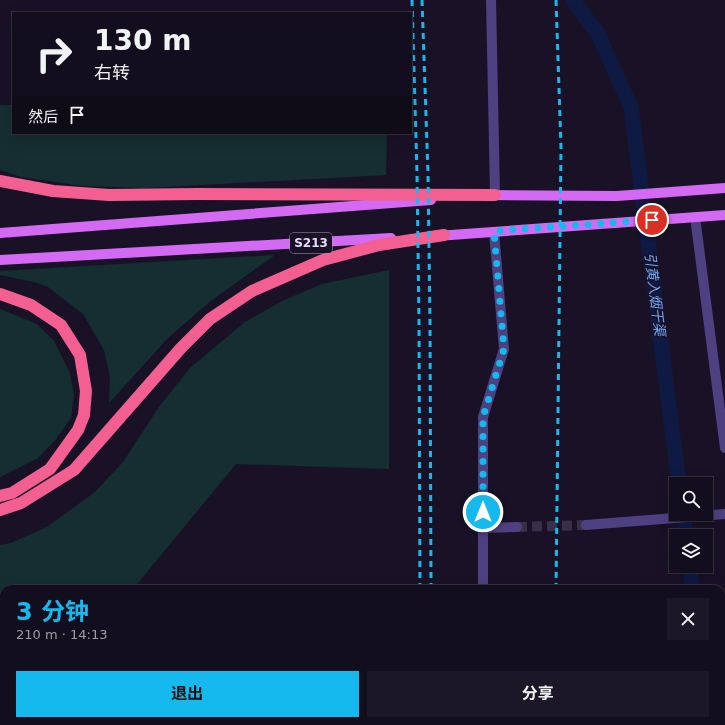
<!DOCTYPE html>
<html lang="zh">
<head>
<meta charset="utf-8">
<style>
  body { margin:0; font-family:"DejaVu Sans","Noto Sans SC",sans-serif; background:#1c1726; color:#f1f3f6; height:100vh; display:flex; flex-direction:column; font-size:15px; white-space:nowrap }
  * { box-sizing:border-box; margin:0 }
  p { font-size:13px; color:#9d9ca4 }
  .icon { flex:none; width:22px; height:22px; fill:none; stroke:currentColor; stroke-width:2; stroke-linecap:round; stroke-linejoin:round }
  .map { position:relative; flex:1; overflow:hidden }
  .drawer { position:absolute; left:0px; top:585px; width:725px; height:140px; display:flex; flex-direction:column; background:#130e1d; border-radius:12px 12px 0 0; box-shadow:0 4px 16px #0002,0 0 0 1px #322e3b }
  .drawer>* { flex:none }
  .top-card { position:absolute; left:12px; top:12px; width:400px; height:122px; border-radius:0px; box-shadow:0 4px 16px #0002,0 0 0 1px #322e3b; background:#130e1d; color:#f1f3f6; overflow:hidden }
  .buttons { position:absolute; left:669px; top:477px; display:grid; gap:8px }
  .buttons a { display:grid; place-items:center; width:44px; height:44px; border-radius:0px; background:#130e1d; box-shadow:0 4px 16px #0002,0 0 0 1px #322e3b; font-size:20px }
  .pin { position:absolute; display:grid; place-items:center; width:34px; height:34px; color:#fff; margin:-17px; border:2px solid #fff; border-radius:50%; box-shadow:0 1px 4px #0007 }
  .me { position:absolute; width:44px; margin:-22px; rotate:0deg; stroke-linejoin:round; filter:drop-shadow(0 0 3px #0008) }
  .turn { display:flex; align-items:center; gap:14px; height:84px; padding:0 16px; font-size:18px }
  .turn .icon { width:52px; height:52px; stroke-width:2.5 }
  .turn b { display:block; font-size:28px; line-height:34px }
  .then { display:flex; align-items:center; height:38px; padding:0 16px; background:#0003; gap:8px; font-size:15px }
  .round { display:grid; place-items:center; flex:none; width:42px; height:42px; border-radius:0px; background:#1c1726 }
  .overview { display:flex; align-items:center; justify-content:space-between; height:68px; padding:0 16px }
  h1 { font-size:24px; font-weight:700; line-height:30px; color:#16b9ed }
  .button { display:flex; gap:8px; margin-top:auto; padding:8px 16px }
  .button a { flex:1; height:46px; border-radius:0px; background:#16b9ed; color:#111; font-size:16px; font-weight:700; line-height:46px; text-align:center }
  .button a+a { background:#1c1726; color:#f1f3f6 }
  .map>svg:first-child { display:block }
  .green { fill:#152e31 }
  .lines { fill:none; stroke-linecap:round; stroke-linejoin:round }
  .canal { stroke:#0f1a43; stroke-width:15 }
  .street-tunnel { stroke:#373047; stroke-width:10; stroke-dasharray:10 5; stroke-linecap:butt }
  .street { stroke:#4d4182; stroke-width:10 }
  .primary { stroke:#d46af4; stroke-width:10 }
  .highway { stroke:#f35f91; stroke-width:12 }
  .rail { stroke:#16b9ed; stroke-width:3; stroke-dasharray:6 5; stroke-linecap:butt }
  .route { stroke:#16b9ed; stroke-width:7; stroke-dasharray:0 12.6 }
  .labels { text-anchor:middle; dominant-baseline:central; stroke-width:3; stroke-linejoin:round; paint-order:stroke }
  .shield { fill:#191227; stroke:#a69fbc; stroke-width:1 }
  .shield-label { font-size:12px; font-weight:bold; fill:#e3dbfc }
  .water-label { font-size:14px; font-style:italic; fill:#71a5f4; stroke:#191227 }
</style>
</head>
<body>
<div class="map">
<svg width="725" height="725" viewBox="0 0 725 725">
  <rect width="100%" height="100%" fill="#191227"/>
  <g class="green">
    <polygon points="0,105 13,105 13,133 387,133 386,175 146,188 83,186 21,177 0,170"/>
    <polygon points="275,255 212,300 169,337 109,403 110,376 104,350 83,314 48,287 34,282 0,275 0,271"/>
    <polygon points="389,270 389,469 236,464 133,589 4,589 4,622 0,623 0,545 11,543 47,527 95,492 123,462 159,407 190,368 245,322 282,301 322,284"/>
    <polygon points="0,309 37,324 54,341 70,373 74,395 71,418 56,439 38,458 0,477"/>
  </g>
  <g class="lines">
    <g class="canal">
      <polyline points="573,0 598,34 631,107 679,484"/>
      <polyline points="683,514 686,536"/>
      <polyline points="690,566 692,589"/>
      <polyline points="709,721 710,725"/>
    </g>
    <polyline class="street-tunnel" points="517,527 586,525"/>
    <g class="street">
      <polyline points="491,0 495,195"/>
      <polyline points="695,217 725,448"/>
      <polyline points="586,525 725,514"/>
      <polyline points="483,528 517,527"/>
      <polyline points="483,589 483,417 504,349 494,232"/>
      <polyline points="482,725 482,721"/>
    </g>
    <g class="primary">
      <polyline points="489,195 617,196 725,188"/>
      <polyline points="0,233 431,200"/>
      <polyline points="437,236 725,215"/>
      <polyline points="0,260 391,238"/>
    </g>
    <g class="highway">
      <polyline points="0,181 53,191 109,195 197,194 495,195"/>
      <polyline points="0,294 31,305 61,325 80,355 86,391 84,415 78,430 50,469 12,493 0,496"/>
      <polyline points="0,510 21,503 74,470 181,348 210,319 252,291 323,260 379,245 444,235"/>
    </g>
    <g class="rail">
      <polyline points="412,0 417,174 419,322 420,589"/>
      <polyline points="422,0 428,174 430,322 431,589"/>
      <polyline points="556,0 561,147 556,589"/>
      <polyline points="420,725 420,721"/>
      <polyline points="430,725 430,721"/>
      <polyline points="554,725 554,721"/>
    </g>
  </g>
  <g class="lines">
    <polyline class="route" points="483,512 483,417 504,349 494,232 507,230 652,220"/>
  </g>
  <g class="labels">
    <rect class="shield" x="290" y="233" width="42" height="20" rx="3"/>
    <g class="shield-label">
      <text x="311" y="243">S213</text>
    </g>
    <g class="water-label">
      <text transform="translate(655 294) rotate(83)">引黄入烟干渠</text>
    </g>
  </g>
</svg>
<div class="buttons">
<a><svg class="icon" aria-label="search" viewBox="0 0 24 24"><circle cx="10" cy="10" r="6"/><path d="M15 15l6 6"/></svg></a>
<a><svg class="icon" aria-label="layers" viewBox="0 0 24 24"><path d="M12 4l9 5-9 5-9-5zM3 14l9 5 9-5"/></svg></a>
</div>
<div class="pin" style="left:652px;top:220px;background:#d93025"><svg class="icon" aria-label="arrive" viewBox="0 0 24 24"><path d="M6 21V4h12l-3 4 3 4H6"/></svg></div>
<svg class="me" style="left:483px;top:512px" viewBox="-20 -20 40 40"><circle r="17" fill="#16b9ed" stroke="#fff" stroke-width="3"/><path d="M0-11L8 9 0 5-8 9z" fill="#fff"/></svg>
<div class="top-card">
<div class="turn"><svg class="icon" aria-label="right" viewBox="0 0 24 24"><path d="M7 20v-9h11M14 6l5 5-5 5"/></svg><div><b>130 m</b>右转</div></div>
<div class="then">然后<svg class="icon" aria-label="arrive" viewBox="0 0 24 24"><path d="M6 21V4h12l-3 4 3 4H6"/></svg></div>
</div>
<section class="drawer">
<div class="overview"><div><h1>3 分钟</h1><p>210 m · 14:13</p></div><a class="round"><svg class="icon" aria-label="close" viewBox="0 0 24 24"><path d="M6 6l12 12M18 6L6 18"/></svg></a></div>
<div class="button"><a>退出</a><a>分享</a></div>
</section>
</div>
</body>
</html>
